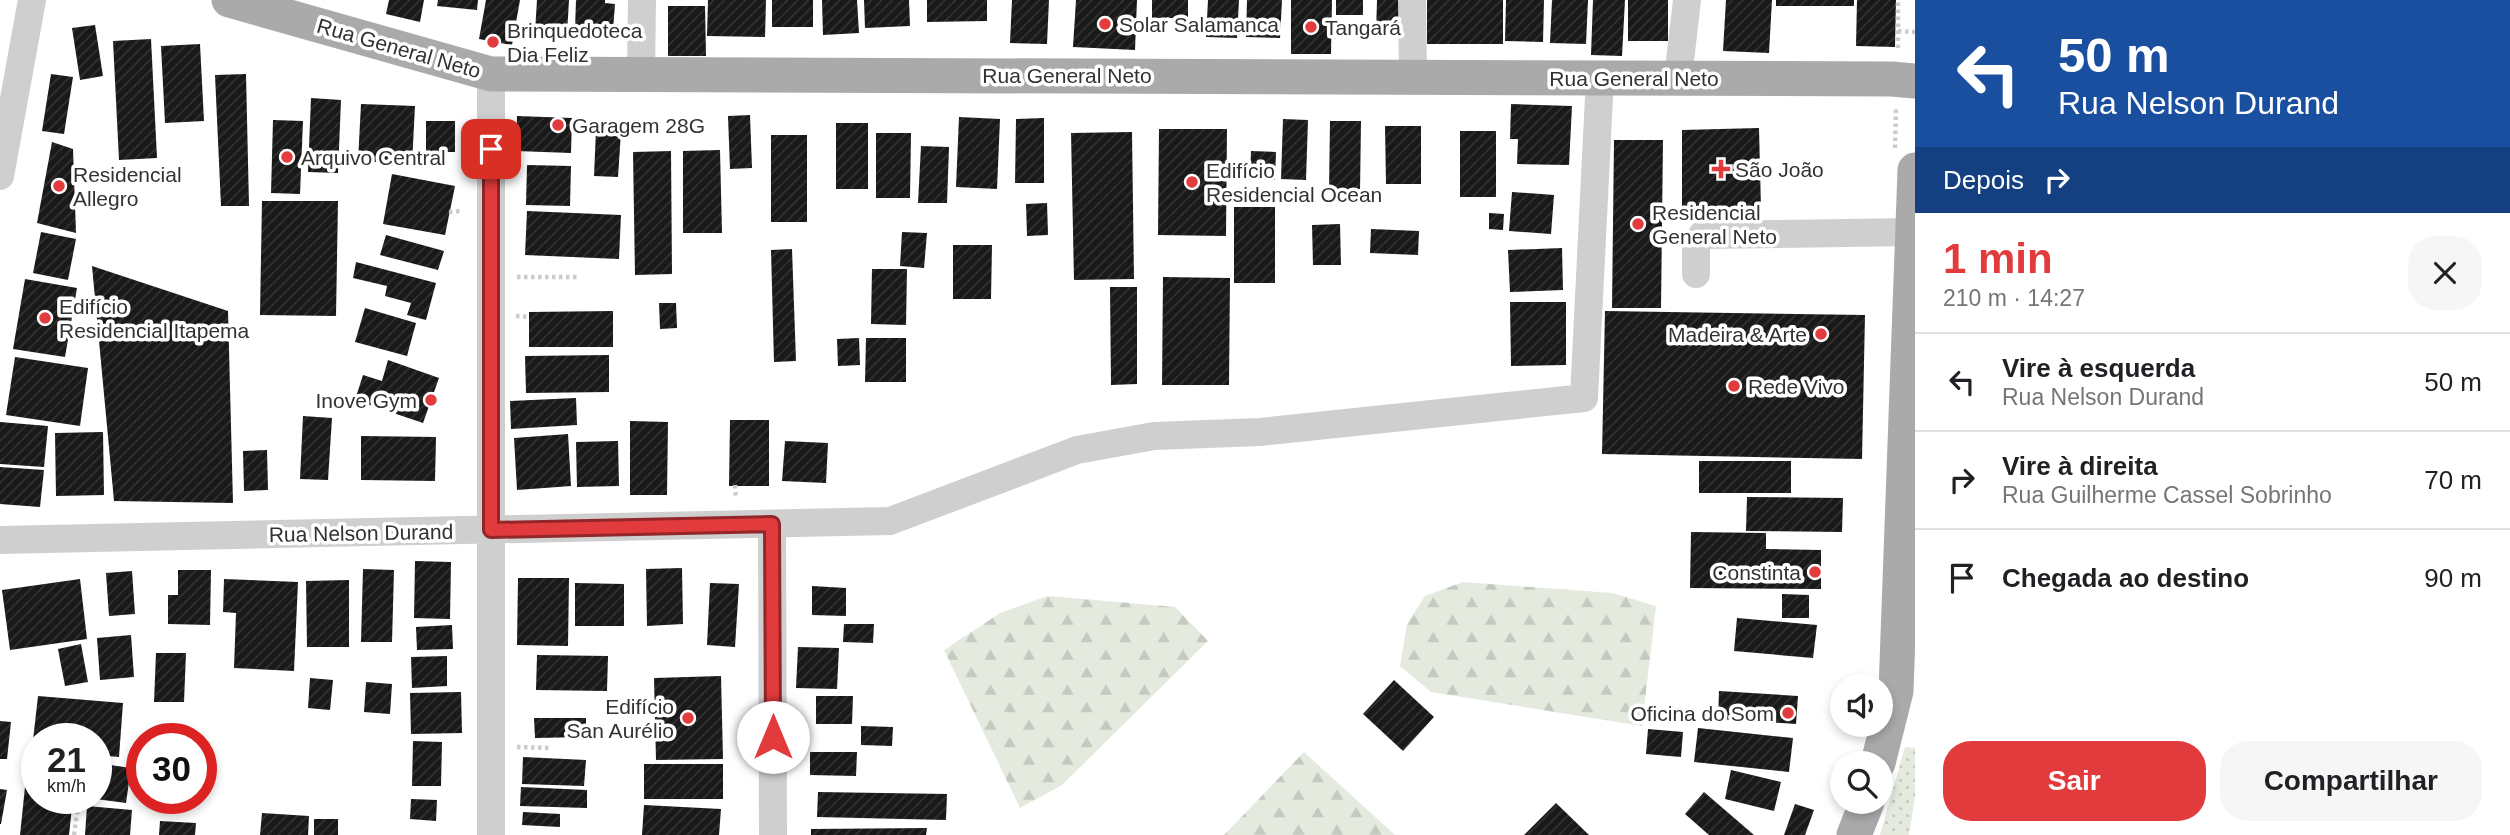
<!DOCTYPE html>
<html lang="pt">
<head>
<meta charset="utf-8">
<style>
  body { margin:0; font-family:Arial,sans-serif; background:#f6f6f6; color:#202124; height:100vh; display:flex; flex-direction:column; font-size:26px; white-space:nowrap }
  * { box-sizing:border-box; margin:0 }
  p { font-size:23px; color:#757577 }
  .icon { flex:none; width:38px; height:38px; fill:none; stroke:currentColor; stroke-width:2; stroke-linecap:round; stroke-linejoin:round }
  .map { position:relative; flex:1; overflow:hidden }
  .side { display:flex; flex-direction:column; background:#fff; width:595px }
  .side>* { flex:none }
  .top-card { background:#1a4fa0; color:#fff; overflow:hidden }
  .buttons { position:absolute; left:1830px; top:674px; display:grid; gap:14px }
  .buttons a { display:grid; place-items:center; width:63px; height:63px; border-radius:50%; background:#fff; box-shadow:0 4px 10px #0003; font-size:35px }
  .speed { position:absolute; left:21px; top:723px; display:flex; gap:14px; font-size:35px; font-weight:700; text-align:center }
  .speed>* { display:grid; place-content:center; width:91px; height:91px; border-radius:50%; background:#fff; box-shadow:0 4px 10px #0003; line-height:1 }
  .speed small { font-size:18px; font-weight:400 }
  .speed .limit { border:10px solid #d22; background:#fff; color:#111 }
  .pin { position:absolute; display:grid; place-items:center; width:60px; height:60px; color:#fff; margin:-30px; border-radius:14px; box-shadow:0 4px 10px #0006 }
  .me { position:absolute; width:77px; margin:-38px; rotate:0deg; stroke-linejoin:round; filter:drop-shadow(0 0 5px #0008) }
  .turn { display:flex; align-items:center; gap:24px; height:147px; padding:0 28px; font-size:32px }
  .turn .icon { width:91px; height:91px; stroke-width:2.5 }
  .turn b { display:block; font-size:49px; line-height:60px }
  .then { display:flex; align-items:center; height:66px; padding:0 28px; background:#0003; gap:14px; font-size:26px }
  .round { display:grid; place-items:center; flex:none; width:74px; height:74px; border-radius:28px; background:#f6f6f6 }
  .summary { display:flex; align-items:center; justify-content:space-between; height:119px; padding:0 28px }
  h1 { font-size:42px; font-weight:700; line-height:52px; color:#e23b3d }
  .primary-button { display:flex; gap:14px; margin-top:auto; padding:14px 28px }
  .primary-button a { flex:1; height:80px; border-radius:28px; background:#e23b3d; color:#fff; font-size:28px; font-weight:700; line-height:80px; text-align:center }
  .primary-button a+a { background:#f6f6f6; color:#202124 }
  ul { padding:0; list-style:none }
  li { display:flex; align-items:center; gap:21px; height:98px; padding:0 28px; border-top:2px solid #e0e0e0 }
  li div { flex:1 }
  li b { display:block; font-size:26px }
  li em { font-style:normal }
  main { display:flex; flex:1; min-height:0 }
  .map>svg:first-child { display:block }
  .grass { fill:url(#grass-dots) }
  .forest { fill:url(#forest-firs) }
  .building { fill:url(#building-hatch) }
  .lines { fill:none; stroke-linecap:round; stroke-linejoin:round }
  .path { stroke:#ccc; stroke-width:4.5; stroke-dasharray:3.5 3.5; stroke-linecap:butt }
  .minor { stroke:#cfcfcf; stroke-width:28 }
  .major { stroke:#aaa; stroke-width:35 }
  .route-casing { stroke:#932628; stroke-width:18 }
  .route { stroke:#e23b3d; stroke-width:12 }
  .poi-dot { fill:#e23b3d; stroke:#fff; stroke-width:2.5 }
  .labels { text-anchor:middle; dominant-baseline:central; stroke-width:7; stroke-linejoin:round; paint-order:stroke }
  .poi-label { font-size:21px; fill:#323232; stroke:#fff; text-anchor:start }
  .street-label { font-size:21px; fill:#323232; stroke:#fff }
</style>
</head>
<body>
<main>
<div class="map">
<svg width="1915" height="835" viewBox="0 0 1915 835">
  <defs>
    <pattern id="grass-dots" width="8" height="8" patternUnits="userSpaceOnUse" patternTransform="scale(1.75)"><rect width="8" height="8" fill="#e4ebde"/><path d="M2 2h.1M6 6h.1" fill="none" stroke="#c4cabf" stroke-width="1.8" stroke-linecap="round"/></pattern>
    <pattern id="forest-firs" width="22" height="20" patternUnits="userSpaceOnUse" patternTransform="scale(1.75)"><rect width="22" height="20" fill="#e4ebde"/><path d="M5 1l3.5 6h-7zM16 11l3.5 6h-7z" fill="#c4cabf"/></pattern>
    <pattern id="building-hatch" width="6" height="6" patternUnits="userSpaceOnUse" patternTransform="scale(1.75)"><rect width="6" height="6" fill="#191919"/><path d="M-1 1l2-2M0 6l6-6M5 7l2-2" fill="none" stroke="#323232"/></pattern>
  </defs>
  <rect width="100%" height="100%" fill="#fff"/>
  <polygon class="grass" points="1905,747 1915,748 1915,796 1909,835 1880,835"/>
  <g class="forest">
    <polygon points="1463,582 1612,593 1656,606 1642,726 1431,692 1400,666 1407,624 1425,596"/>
    <polygon points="1048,596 1175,607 1208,641 1062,785 1020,808 944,650 1000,613"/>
    <polygon points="1304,752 1395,835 1224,835"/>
  </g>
  <g class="building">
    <polygon points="389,0 424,0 420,22 386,14"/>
    <polygon points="438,0 478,0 477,10 437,6"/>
    <polygon points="486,0 520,0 512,45 479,39"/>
    <polygon points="537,0 569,0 567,34 535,32"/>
    <polygon points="576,0 605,0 605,3 615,4 613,30 575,29"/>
    <polygon points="708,0 766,0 765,37 707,36"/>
    <rect x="772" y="0" width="41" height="27"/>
    <polygon points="822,0 857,0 859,33 823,35"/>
    <polygon points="864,0 909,0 910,26 865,28"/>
    <polygon points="927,0 987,0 987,21 927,22"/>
    <polygon points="1012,0 1049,0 1047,44 1010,43"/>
    <polygon points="1076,0 1137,0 1135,50 1073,47"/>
    <rect x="1152" y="0" width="36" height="18"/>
    <polygon points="1208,0 1239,0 1237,38 1206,37"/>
    <polygon points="1247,0 1282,0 1280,38 1246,37"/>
    <polygon points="1291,0 1332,0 1331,54 1291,54"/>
    <rect x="1336" y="0" width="27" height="15"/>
    <polygon points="1377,0 1401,0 1401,32 1376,32"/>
    <rect x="1427" y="0" width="76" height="44"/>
    <polygon points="1506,0 1544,0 1543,42 1505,41"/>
    <polygon points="1552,0 1588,0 1586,44 1550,43"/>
    <polygon points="1593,0 1625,0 1622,56 1591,55"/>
    <rect x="1628" y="0" width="40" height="41"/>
    <polygon points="1726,0 1772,0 1769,53 1723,51"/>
    <rect x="1776" y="0" width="78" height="6"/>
    <polygon points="1857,0 1896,0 1895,47 1856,46"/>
    <polygon points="668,6 705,6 706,56 668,56"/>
    <polygon points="95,25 103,76 80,80 72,28"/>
    <polygon points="151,39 157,158 119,160 113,41"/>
    <polygon points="200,44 204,121 165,123 161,46"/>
    <polygon points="51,74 73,77 64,134 42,131"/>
    <polygon points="246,74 249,206 221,206 215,75"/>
    <polygon points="311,98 341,100 338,173 308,172"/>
    <polygon points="361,104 415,106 412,164 358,161"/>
    <polygon points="1511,104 1572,106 1569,165 1517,164 1518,139 1510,139"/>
    <polygon points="750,115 752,168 730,169 728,116"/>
    <polygon points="517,116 572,118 571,153 516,151"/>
    <polygon points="959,117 1000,119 997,189 956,187"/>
    <polygon points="1044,118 1044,183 1015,183 1016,119"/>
    <polygon points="1283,119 1308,120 1306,180 1281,179"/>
    <polygon points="273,120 303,121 300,194 271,193"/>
    <rect x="426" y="121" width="29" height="31"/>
    <polygon points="1330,121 1361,121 1360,191 1329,191"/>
    <rect x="836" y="123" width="32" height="66"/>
    <polygon points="1385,126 1421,126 1421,184 1386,184"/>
    <polygon points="1759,128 1761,209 1682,209 1682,130"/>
    <polygon points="1159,129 1227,129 1226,236 1158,235"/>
    <polygon points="596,130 621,132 618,177 594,176"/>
    <rect x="1460" y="131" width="36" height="66"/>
    <polygon points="1132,132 1134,279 1074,280 1071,133"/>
    <polygon points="876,133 911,133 910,198 876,198"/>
    <rect x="771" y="135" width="36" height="87"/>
    <polygon points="1614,140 1663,140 1661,308 1612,308"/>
    <polygon points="52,142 73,149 76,233 37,223"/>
    <polygon points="921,146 949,147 947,203 918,203"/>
    <polygon points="720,150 722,233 683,233 683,151"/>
    <polygon points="671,151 672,274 635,275 633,152"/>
    <polygon points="1251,151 1276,152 1275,180 1250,179"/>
    <polygon points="527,165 571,166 570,206 526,205"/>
    <polygon points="392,174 455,186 445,235 383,224"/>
    <polygon points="1512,192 1554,195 1551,234 1509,231"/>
    <polygon points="262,201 338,201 336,316 260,315"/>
    <polygon points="1047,203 1048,235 1027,236 1026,204"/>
    <rect x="1234" y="207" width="41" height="76"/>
    <polygon points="527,211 621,215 619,259 525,255"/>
    <polygon points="1489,213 1504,214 1503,230 1489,229"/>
    <polygon points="1340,224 1341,265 1313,265 1312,225"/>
    <polygon points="1371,229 1419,231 1418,255 1370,253"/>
    <polygon points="41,232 76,239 68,280 33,273"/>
    <polygon points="902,232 927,233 924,268 900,266"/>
    <polygon points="386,235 444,251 438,270 380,255"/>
    <polygon points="953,245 992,245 991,299 953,299"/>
    <polygon points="1562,248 1563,290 1510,292 1508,250"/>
    <polygon points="792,249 796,361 774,362 771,250"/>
    <polygon points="356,262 436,283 426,320 407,315 411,303 385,296 387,286 353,278"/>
    <polygon points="92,266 228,311 233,503 114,501"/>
    <polygon points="872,269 907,269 906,325 871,324"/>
    <polygon points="1163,277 1230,278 1229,385 1162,385"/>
    <polygon points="25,279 77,288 65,357 13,349"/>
    <polygon points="1110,287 1137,287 1137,384 1111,385"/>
    <polygon points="1510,302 1566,302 1566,365 1511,366"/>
    <polygon points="659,303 676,303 677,328 660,329"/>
    <polygon points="365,308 416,323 407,356 355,342"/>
    <polygon points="613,311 613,347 529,347 529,312"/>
    <polygon points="1605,311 1865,315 1862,459 1602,454"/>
    <polygon points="859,338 860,365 838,366 837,339"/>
    <polygon points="866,338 906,338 906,382 865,382"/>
    <polygon points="609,355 609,392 526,393 525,356"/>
    <polygon points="15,357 88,368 80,426 6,415"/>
    <polygon points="388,360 439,378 423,423 355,400 363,375 382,381"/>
    <polygon points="576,398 577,425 511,429 510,401"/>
    <polygon points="303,416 332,418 328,480 300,479"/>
    <polygon points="730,420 769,420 769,486 729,486"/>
    <polygon points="630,421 668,422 667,495 630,495"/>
    <polygon points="0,422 48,426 44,467 0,464"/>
    <polygon points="103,432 104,495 56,496 55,433"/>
    <polygon points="568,434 571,486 517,490 514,438"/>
    <polygon points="361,436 436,437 435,481 361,480"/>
    <polygon points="618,441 619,486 577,487 576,442"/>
    <polygon points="785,441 828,443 826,483 782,481"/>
    <polygon points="267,450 268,490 244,491 243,451"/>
    <rect x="1699" y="461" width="92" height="32"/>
    <polygon points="0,467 44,470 40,507 0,504"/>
    <polygon points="1747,497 1843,498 1842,532 1746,531"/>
    <polygon points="1691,532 1766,533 1766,549 1821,550 1821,589 1690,588"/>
    <polygon points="415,561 451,562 450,619 414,618"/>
    <polygon points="682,568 683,624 647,626 646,569"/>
    <polygon points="363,569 394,570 392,642 361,642"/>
    <polygon points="178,570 211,570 210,625 168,624 168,595 178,595"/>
    <polygon points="132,571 135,614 109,616 106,573"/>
    <polygon points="518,578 569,578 568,646 517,645"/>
    <polygon points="80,579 87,639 10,650 2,590"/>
    <polygon points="224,579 298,582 294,671 234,668 236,613 223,612"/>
    <polygon points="349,580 349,647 307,647 306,581"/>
    <polygon points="575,583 624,584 624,626 575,626"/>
    <polygon points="710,583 739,584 735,647 707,645"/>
    <polygon points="812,586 846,588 846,616 812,615"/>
    <polygon points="1782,594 1809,595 1809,618 1782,618"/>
    <polygon points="1737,618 1817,625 1813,658 1734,651"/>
    <polygon points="844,624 874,624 873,643 843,642"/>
    <polygon points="452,625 453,649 417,650 416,627"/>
    <polygon points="131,635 134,677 100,680 97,638"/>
    <polygon points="81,644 88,682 65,686 58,649"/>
    <polygon points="798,647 839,648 837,689 796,688"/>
    <polygon points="156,653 186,653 184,702 154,702"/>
    <polygon points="537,655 608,656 607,691 536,690"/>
    <polygon points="447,656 447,686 412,688 411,657"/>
    <polygon points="721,676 723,759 656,760 654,678"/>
    <polygon points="310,678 333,680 330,710 308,708"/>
    <polygon points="1394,680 1434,717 1403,751 1363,714"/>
    <polygon points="366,682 392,684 390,714 364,712"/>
    <polygon points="1719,691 1798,696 1796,724 1718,719"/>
    <polygon points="461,692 462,733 411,734 410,693"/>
    <polygon points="38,696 123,703 119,757 96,755 96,738 37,738 37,750 32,749"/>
    <polygon points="816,696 853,696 852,724 816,724"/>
    <polygon points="534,718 586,718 586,737 535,738"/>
    <polygon points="0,721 11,722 7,759 0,759"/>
    <polygon points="861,726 893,727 892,746 861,745"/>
    <polygon points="1698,728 1793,738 1789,772 1694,762"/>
    <polygon points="1648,729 1683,732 1681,757 1646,754"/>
    <polygon points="413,741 442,742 441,786 412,786"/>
    <polygon points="810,752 857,752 856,776 810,775"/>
    <polygon points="523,757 586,760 584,786 522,784"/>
    <polygon points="96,763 131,768 126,803 96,799"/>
    <rect x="644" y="764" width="79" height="35"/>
    <polygon points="27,768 37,769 37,798 73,798 69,835 20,835"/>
    <polygon points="1731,770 1781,782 1774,811 1725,799"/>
    <polygon points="521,787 587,790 587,808 520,806"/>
    <polygon points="0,789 7,790 1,824 0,824"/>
    <polygon points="818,792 947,794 946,820 817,817"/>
    <polygon points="1704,792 1754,835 1709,835 1685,814"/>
    <polygon points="411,799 437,800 436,821 410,819"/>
    <polygon points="1556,803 1589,835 1524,835"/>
    <polygon points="1795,804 1814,810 1805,835 1784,835"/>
    <polygon points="644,805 721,809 719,835 642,835"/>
    <polygon points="87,806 132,810 130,835 85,835"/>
    <polygon points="523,812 560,814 560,827 522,825"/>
    <polygon points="262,813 309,816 308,835 260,835"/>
    <rect x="314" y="819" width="24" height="16"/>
    <polygon points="160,821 196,823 195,835 159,835"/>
    <polygon points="927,828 926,835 811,835 811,829"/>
  </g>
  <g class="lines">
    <g class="path">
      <polyline points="1898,31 1915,32"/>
      <polyline points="1898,48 1898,0"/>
      <polyline points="1895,148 1896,108"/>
      <polyline points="449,212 461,211"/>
      <polyline points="517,277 578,277"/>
      <polyline points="516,316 529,317"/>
      <polyline points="735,485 736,499"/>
      <polyline points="517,747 551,748"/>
      <polyline points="74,835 79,798"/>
    </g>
    <g class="minor">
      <polyline points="1412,0 1413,76"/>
      <polyline points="491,74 491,835"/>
      <polyline points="641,75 642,0"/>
      <polyline points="1678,78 1687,0"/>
      <polyline points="0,176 32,0"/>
      <polyline points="1696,274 1696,245 1702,235 1913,232"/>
      <polyline points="772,524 773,835"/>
      <polyline points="0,540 890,521 1077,450 1154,436 1260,432 1584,398 1600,77"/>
    </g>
    <g class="major">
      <polyline points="229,0 491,74 1892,79 1915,81"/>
      <polyline points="1878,763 1896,691 1915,170"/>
      <polyline points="1854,835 1867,802"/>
    </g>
  </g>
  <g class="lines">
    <defs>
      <polyline id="route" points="491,149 491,530 772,524 773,737"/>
    </defs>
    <use href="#route" class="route-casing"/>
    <use href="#route" class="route"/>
  </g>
  <g class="poi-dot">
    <circle cx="1105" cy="24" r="7"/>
    <circle cx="1311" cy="27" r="7"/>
    <circle cx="493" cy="42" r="7"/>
    <circle cx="558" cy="125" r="7"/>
    <circle cx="287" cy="157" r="7"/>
    <path d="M1717.5 158.5h7v7h7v7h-7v7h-7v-7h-7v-7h7z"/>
    <circle cx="1192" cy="182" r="7"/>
    <circle cx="59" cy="186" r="7"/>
    <circle cx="1638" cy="224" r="7"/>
    <circle cx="45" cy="318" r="7"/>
    <circle cx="1821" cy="334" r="7"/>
    <circle cx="1734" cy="386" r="7"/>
    <circle cx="431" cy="400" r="7"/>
    <circle cx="1815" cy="572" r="7"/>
    <circle cx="1788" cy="713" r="7"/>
    <circle cx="688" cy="718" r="7"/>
  </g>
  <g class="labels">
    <g class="poi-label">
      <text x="1119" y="24">Solar Salamanca</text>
      <text x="1325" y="27">Tangará</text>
      <text x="507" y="30">Brinquedoteca<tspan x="507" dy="24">Dia Feliz</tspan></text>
      <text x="572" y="125">Garagem 28G</text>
      <text x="301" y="157">Arquivo Central</text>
      <text x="1735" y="169">São João</text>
      <text x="1206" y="170">Edifício<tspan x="1206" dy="24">Residencial Ocean</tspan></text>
      <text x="73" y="174">Residencial<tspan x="73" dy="24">Allegro</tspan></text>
      <text x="1652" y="212">Residencial<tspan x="1652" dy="24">General Neto</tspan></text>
      <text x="59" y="306">Edifício<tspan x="59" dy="24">Residencial Itapema</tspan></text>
      <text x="1807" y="334" text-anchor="end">Madeira &amp; Arte</text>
      <text x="1748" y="386">Rede Vivo</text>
      <text x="417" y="400" text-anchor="end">Inove Gym</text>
      <text x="1801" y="572" text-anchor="end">Constinta</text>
      <text x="674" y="706" text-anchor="end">Edifício<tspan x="674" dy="24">San Aurélio</tspan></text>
      <text x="1774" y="713" text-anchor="end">Oficina do Som</text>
    </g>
    <g class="street-label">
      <text transform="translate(399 48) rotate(16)">Rua General Neto</text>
      <text x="1067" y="75">Rua General Neto</text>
      <text x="1634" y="78">Rua General Neto</text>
      <text transform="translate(361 533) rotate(-1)">Rua Nelson Durand</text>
    </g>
  </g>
</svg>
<div class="buttons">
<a><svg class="icon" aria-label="sound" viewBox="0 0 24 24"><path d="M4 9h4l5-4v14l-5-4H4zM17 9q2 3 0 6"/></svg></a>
<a><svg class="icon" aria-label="search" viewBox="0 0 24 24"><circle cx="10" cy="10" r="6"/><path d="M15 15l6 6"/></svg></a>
</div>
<div class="speed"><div>21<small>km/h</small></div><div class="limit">30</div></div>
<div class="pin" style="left:491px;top:149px;background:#d93025"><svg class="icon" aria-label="arrive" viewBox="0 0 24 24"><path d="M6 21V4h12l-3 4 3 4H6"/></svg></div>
<svg class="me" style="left:773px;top:737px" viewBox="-20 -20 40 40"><circle r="19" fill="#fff"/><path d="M0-13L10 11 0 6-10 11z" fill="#e23b3d"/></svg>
</div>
<section class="side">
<div class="top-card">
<div class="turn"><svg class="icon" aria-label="left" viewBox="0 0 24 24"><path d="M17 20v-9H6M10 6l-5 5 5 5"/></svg><div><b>50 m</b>Rua Nelson Durand</div></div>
<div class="then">Depois<svg class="icon" aria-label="right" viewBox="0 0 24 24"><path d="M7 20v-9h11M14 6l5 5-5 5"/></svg></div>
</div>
<div class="summary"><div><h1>1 min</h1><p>210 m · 14:27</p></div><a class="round"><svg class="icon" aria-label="close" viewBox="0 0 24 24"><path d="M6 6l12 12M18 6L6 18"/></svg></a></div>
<ul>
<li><svg class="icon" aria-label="left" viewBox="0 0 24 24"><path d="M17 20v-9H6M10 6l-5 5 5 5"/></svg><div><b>Vire à esquerda</b><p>Rua Nelson Durand</p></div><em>50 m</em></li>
<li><svg class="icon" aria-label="right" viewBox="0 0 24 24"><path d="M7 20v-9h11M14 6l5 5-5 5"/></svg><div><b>Vire à direita</b><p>Rua Guilherme Cassel Sobrinho</p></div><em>70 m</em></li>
<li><svg class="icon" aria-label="arrive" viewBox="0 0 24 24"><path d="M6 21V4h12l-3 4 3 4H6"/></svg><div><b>Chegada ao destino</b></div><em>90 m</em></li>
</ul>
<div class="primary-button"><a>Sair</a><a>Compartilhar</a></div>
</section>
</main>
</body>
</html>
